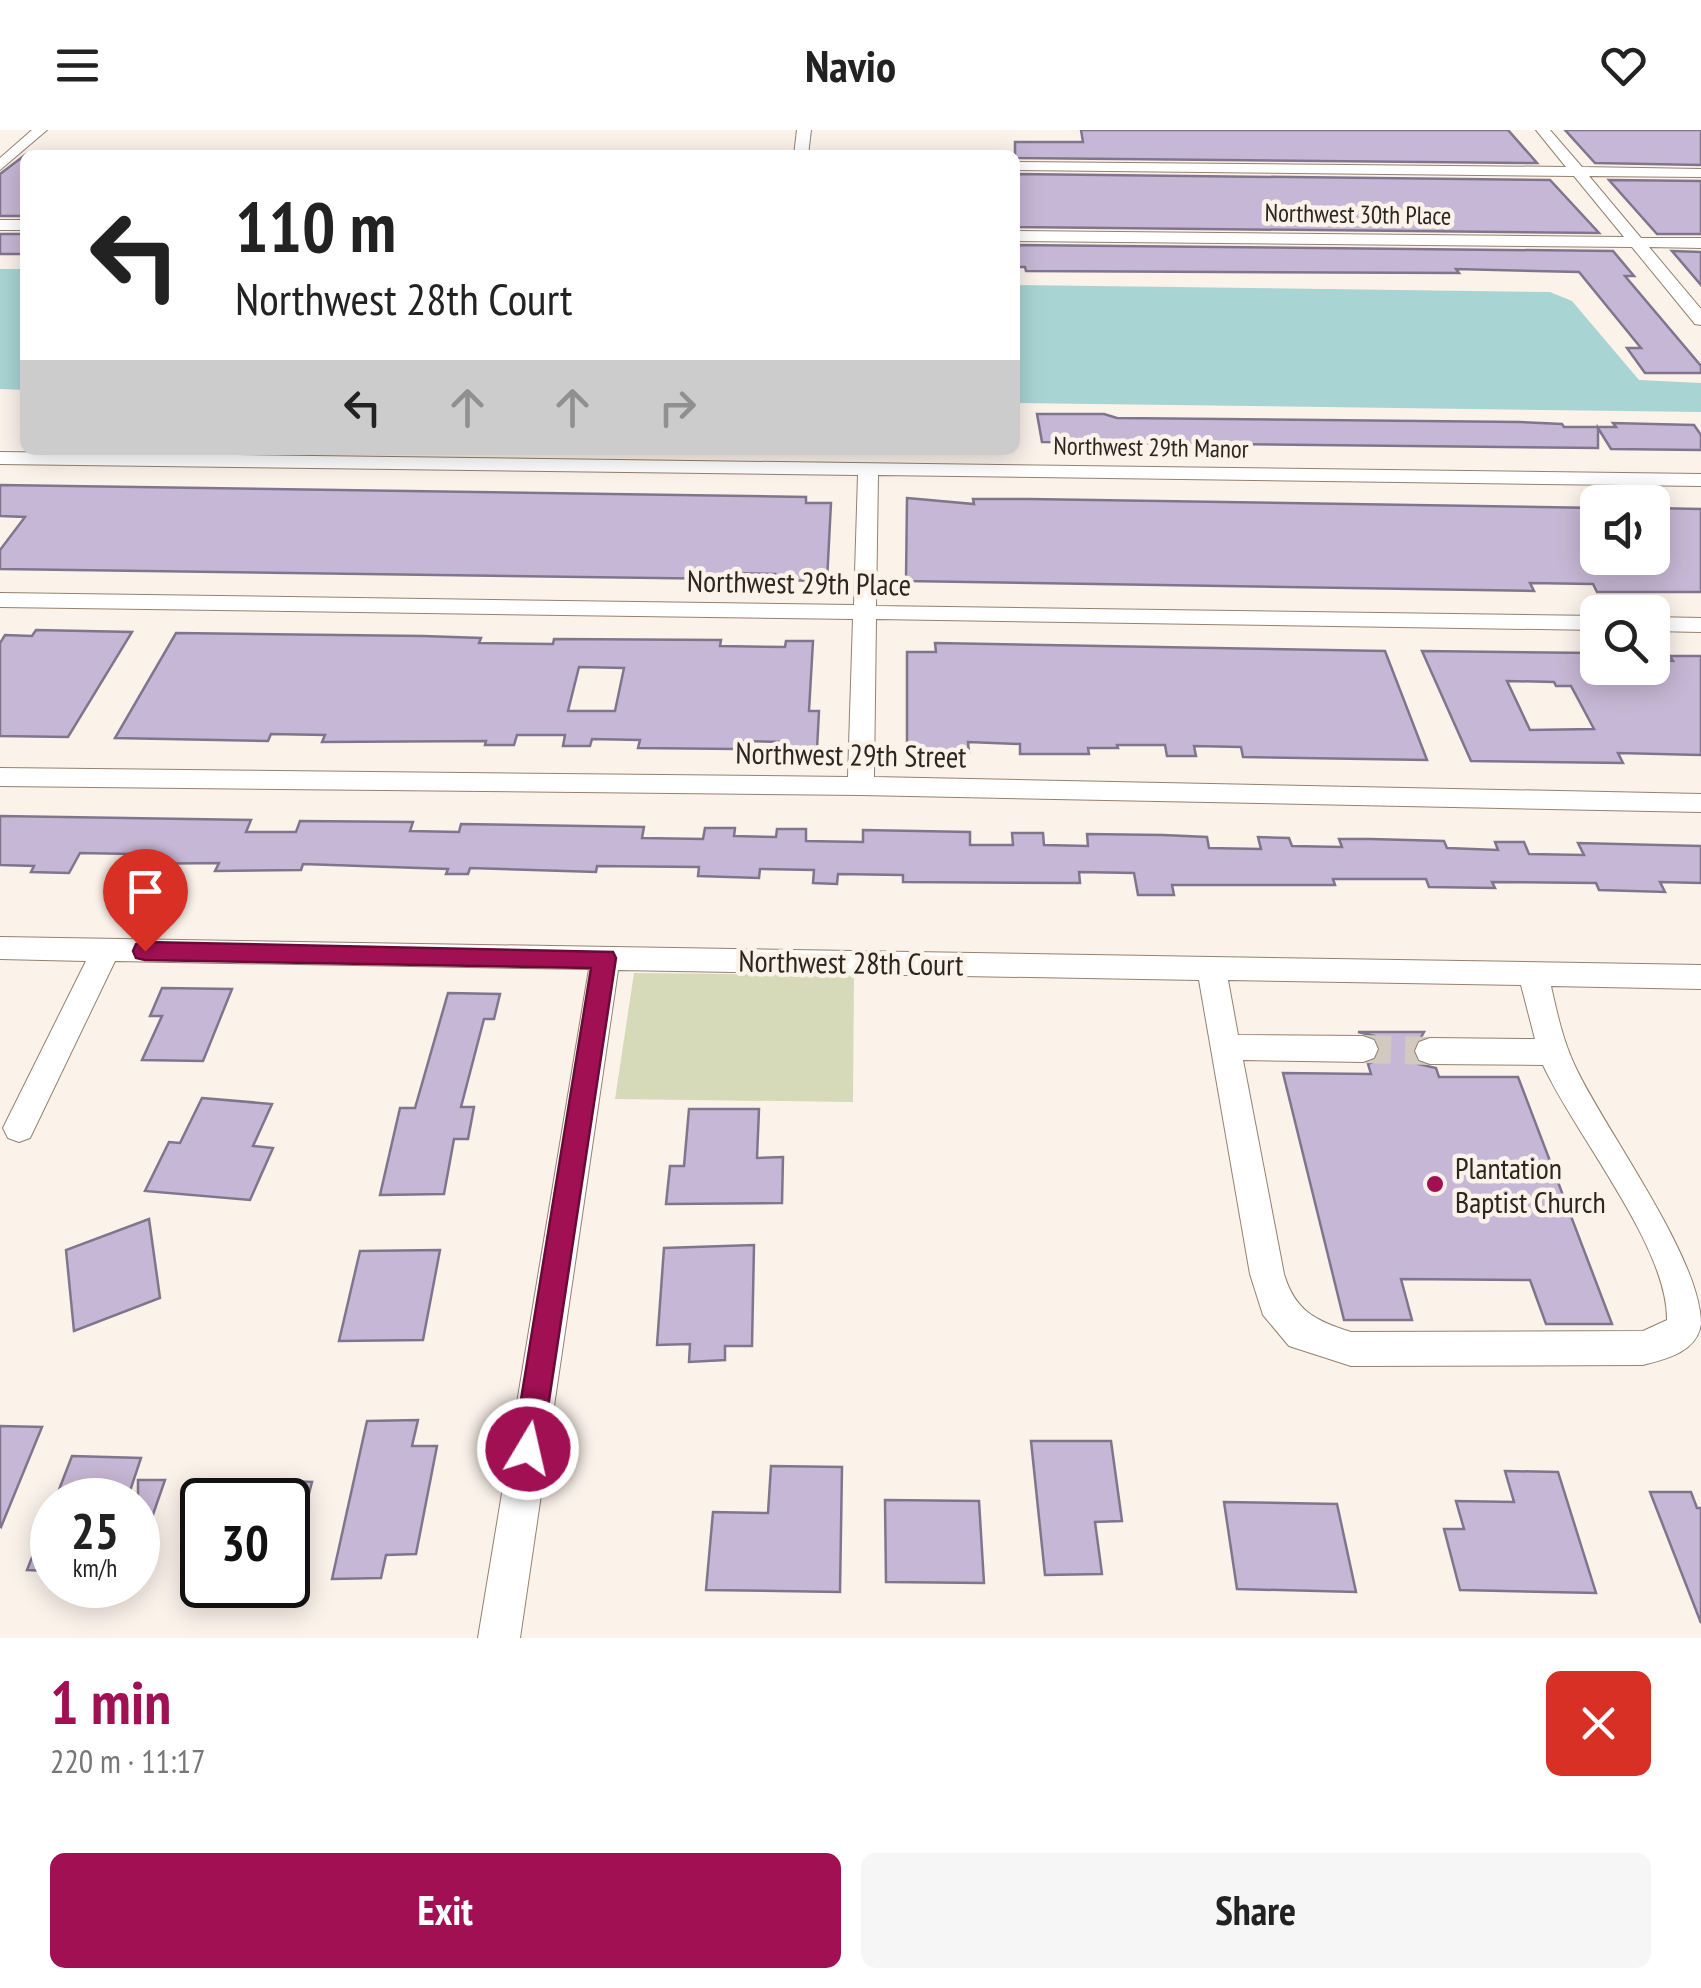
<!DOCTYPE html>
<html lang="en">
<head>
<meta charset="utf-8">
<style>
  body { margin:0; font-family:"PT Sans Narrow",sans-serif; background:#f6f6f6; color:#222; height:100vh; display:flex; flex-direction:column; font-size:38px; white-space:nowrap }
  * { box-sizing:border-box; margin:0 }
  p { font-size:32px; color:#767676 }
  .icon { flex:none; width:55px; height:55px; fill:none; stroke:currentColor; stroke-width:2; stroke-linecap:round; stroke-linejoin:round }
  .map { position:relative; height:1508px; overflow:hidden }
  .details { display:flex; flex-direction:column; background:#fff; flex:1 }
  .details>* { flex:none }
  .hud { position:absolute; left:20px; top:20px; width:1000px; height:305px; border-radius:15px; box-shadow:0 5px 25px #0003; background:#fff; color:#222; overflow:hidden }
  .buttons { position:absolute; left:1580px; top:355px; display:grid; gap:20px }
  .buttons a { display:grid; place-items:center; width:90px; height:90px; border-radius:15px; background:#fff; box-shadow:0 5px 25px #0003; font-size:50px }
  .speed { position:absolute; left:30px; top:1348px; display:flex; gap:20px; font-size:50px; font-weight:700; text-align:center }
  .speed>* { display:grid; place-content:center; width:130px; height:130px; border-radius:50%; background:#fff; box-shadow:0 5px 25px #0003; line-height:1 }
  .speed small { font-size:25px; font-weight:400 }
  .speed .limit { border:5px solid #111; border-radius:15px; background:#fff; color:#111 }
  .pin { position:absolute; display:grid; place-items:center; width:85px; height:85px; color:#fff; margin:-102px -42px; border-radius:50% 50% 50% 0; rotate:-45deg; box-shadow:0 0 10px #0007 }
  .pin .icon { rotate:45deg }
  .me { position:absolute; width:110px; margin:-55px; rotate:9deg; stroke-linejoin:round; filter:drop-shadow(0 0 8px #0008) }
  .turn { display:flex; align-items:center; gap:35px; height:210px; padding:0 50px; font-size:45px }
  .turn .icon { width:130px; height:130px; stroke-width:2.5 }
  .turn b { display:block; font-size:70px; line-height:85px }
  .lanes { display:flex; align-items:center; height:95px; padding:0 50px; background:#0003; justify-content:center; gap:50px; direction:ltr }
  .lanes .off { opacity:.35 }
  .round { display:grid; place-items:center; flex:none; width:105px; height:105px; border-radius:15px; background:#f6f6f6 }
  .headline { display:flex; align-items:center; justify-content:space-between; height:170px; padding:0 50px }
  h1 { font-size:60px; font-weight:800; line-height:75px; color:#a21054 }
  .primary-button { display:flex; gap:20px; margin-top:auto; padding:20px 50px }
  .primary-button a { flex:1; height:115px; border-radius:15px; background:#a21054; color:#fff; font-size:40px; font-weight:800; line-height:115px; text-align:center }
  .primary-button a+a { background:#f6f6f6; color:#222 }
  header { display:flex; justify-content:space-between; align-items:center; height:130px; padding:0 50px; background:#fff; font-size:45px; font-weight:800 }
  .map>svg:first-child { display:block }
  .green { fill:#d7dab9 }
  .water { fill:#a8d4d3 }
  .building { fill:#c7b7d6; stroke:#81758d; stroke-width:2.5; fill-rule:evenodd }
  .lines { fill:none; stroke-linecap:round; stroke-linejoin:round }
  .minor-tunnel { stroke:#d2c9c1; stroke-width:28; stroke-dasharray:28 14; stroke-linecap:butt }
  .minor-casing { stroke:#95816e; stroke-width:2 }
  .minor { fill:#fff; fill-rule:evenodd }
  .route { fill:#a21054; stroke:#690a37; stroke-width:2.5 }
  .poi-dot { fill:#a21054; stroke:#fbf2ea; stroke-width:4 }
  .labels { text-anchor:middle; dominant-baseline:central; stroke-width:9; stroke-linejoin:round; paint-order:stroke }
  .far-street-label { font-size:25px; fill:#2e251e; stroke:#fbf2ea }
  .street-label { font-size:30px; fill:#2e251e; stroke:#fbf2ea }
  .poi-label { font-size:30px; fill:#2e251e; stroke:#fbf2ea; text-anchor:start }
</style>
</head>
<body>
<header><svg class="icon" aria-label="menu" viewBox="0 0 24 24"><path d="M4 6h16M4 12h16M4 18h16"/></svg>Navio<svg class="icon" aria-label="heart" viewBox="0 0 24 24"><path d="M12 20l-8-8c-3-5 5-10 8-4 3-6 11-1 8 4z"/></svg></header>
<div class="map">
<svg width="1701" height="1508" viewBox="0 0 1701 1508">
  <rect width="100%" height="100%" fill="#fbf2ea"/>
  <polygon class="green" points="634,843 854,845 853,972 615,969"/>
  <g class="water">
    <polygon points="0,139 25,139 25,260 0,259"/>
    <polygon points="1015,155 1550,162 1572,171 1639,250 1701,253 1701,282 1015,273"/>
  </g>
  <g class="building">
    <polygon points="1081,0 1508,0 1537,33 1015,28 1015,12 1083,12"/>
    <polygon points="1565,0 1701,0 1701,35 1595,33"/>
    <polygon points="25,25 25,86 0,86 0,44"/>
    <polygon points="1015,44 1550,50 1599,103 1015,97"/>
    <polygon points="1609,50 1701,51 1701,104 1657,104"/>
    <rect x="0" y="104" width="25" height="20"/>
    <polygon points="1015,115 1613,121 1634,146 1625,146 1701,236 1701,243 1645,243 1627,218 1641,218 1579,142 1456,139 1459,143 1026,141 1025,137 1015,137"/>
    <polygon points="1672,121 1701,122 1701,155"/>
    <polygon points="1037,284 1104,284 1117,288 1520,292 1562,294 1564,297 1616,297 1613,293 1694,295 1701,305 1701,320 1611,319 1598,298 1598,318 1042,312"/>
    <polygon points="0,355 806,367 806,373 831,373 827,451 775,450 775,444 731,443 730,449 0,439 0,420 25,387 0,386"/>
    <polygon points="907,368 974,374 973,369 1029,369 1598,378 1598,428 1652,429 1652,378 1701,379 1701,462 1597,462 1593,454 1530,453 1534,461 906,451"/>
    <polygon points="36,500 132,502 68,607 0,606 0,513 5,505 32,506"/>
    <path d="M176 503 423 506 481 508 479 513 553 514 554 509 721 510 720 516 785 517 786 511H813L809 581H819L817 619H785L786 612 737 611 736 619 638 618 640 610 592 609 590 616H563L565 605H517L514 615H485L486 611 322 612 325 605 271 604 268 611 115 608ZM579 537 624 538 615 581H568Z"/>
    <polygon points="935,513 1385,521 1427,630 1243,627 1241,617 1194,616 1196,626 1167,626 1165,615 1117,615 1118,618 1088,618 1089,624 1020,624 1020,614 968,612 969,623 907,622 907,522 936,522"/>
    <path d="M1422 521 1595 523 1598 538H1652V530L1673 531 1670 526H1701V625L1618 623 1623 633 1471 631ZM1507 551 1554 552 1556 556H1571L1594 599 1530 600Z"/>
    <polygon points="0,686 251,690 246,702 296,702 300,691 413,692 410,701 459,702 461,694 644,697 642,708 703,709 705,698 735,698 734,706 776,707 777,699 806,699 806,711 863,712 863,700 970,702 970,715 1013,715 1012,703 1043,703 1044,715 1088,716 1087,704 1163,705 1207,707 1209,718 1261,719 1258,707 1289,708 1292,716 1342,717 1339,709 1370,709 1444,711 1447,718 1498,720 1495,712 1524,712 1529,724 1584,725 1578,713 1701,716 1701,753 1660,752 1665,762 1599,760 1596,753 1492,752 1495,758 1429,757 1426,749 1333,749 1335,755 1172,755 1174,765 1138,765 1134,743 1079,742 1080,753 903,752 903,745 838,744 837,754 813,753 814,740 760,739 759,748 698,746 699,737 597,736 596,742 470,738 468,744 446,744 448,739 303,734 301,740 215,741 219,733 127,734 132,724 80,723 69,743 31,742 34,736 0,735"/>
    <polygon points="162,858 232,859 203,931 142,930 162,886 150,886"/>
    <polygon points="448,863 500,864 494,889 484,889 461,977 474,977 468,1009 454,1009 444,1064 380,1065 400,978 415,978"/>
    <polygon points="1358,902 1424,902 1412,923 1418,934 1436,938 1439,947 1518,947 1612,1194 1546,1194 1530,1150 1401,1149 1412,1190 1344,1190 1283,943 1371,944 1368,934 1377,930 1381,917 1375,906"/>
    <polygon points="202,968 272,974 253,1016 273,1018 250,1070 145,1061 169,1012 180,1013"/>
    <polygon points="689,979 759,979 757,1028 783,1027 782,1073 666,1074 670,1036 684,1036"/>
    <polygon points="149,1089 160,1168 74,1201 66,1120"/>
    <polygon points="754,1115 752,1216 725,1216 725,1230 689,1232 690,1214 657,1215 664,1118"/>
    <polygon points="440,1120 423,1210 339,1211 360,1121"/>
    <polygon points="418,1290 412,1316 437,1316 416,1424 386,1425 381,1448 332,1449 367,1291"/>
    <polygon points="0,1296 42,1297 1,1397 0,1396"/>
    <polygon points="1031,1311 1111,1311 1122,1391 1095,1392 1102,1444 1045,1445"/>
    <polygon points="72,1326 141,1328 127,1370 55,1370"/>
    <polygon points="771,1336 842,1337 840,1462 706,1460 713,1382 768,1383"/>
    <polygon points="1505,1341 1558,1342 1596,1463 1460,1460 1444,1399 1464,1399 1456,1371 1514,1372"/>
    <polygon points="138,1350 165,1350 141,1419 138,1418"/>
    <polygon points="288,1351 312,1352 295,1418 288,1418"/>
    <polygon points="1650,1362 1691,1362 1697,1378 1701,1378 1701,1493"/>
    <polygon points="885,1370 979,1371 984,1453 886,1452"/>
    <polygon points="1224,1372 1337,1374 1356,1462 1237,1459"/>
    <polygon points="51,1379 52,1441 27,1440"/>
  </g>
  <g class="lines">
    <polyline class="minor-tunnel" points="1363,919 1430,921"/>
    <defs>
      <g id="minor">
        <polygon points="32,0 47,0 0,40 0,28"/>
        <polygon points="797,0 811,0 808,25 794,25"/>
        <polygon points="1536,0 1550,0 1582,37 1701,39 1701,47 1589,46 1641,108 1701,108 1701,118 1649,117 1701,179 1701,195 1695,194 1632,117 1015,111 1015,101 1624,107 1574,46 1015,40 1015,32 1566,37"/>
        <rect x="0" y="90" width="25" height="10"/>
        <polygon points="0,322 1701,344 1701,356 878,345 876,476 1598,486 1598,500 876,489 874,647 1701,664 1701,682 861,665 0,656 0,638 848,647 853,489 0,477 0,463 854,475 858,345 0,334"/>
        <polygon points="1652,487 1701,488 1701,502 1652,501"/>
        <path d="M0 807 1701 835V859L1551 856C1557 883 1563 911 1575 936 1604 999 1701 1127 1701 1194 1697 1222 1666 1229 1643 1235L1351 1236 1289 1216 1263 1185 1250 1144 1199 850 618 840 520 1508H478L589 839 115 831 30 1008 19 1012 8 1008 3 998 86 831 0 829ZM1228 850 1521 855 1535 909 1430 908 1419 912 1415 921 1419 930 1430 934 1543 935C1575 1005 1668 1116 1667 1190L1643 1201 1351 1202C1316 1191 1295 1181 1284 1144L1243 930 1363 932 1374 928 1378 919 1374 910 1363 906 1238 905Z"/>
      </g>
    </defs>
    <use href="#minor" class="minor-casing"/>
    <use href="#minor" class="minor"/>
  </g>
  <polygon class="route" points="145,812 613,822 616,828 540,1330 528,1335 517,1330 513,1319 591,838 145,830 136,828 133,821 136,814"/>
  <circle class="poi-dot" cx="1435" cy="1054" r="10"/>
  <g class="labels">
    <g class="far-street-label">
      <text transform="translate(1358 84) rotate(1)">Northwest 30th Place</text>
      <text transform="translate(1151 317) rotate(1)">Northwest 29th Manor</text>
    </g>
    <g class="street-label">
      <text transform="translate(799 452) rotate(1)">Northwest 29th Place</text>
      <text transform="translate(851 624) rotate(1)">Northwest 29th Street</text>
      <text transform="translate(851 832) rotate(1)">Northwest 28th Court</text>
    </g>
    <g class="poi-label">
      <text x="1455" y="1037">Plantation<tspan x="1455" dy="34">Baptist Church</tspan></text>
    </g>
  </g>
</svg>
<div class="buttons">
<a><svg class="icon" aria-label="sound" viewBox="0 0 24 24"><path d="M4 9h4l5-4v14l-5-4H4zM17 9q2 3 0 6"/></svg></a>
<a><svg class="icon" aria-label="search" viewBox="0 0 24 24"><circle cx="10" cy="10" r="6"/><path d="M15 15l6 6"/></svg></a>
</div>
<div class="speed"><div>25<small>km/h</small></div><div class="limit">30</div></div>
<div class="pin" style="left:145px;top:821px;background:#d93025"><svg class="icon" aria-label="arrive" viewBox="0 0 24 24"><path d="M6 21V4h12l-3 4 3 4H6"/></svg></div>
<svg class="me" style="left:528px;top:1319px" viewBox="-20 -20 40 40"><circle r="17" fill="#a21054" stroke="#fff" stroke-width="3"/><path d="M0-11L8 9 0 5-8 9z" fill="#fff"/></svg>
<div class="hud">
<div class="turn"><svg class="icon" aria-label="left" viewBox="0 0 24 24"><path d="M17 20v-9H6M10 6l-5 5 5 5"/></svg><div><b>110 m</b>Northwest 28th Court</div></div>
<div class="lanes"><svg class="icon" aria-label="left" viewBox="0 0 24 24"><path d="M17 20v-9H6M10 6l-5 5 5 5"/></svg><svg class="icon off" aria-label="ahead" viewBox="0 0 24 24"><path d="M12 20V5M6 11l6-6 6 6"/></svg><svg class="icon off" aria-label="ahead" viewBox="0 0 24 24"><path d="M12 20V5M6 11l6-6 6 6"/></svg><svg class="icon off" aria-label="right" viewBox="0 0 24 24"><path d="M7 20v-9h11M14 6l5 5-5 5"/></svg></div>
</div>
</div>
<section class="details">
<div class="headline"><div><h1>1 min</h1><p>220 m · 11:17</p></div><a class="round" style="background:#d93025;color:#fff"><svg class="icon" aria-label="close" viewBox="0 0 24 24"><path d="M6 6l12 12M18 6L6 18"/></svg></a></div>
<div class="primary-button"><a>Exit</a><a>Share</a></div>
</section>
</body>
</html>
